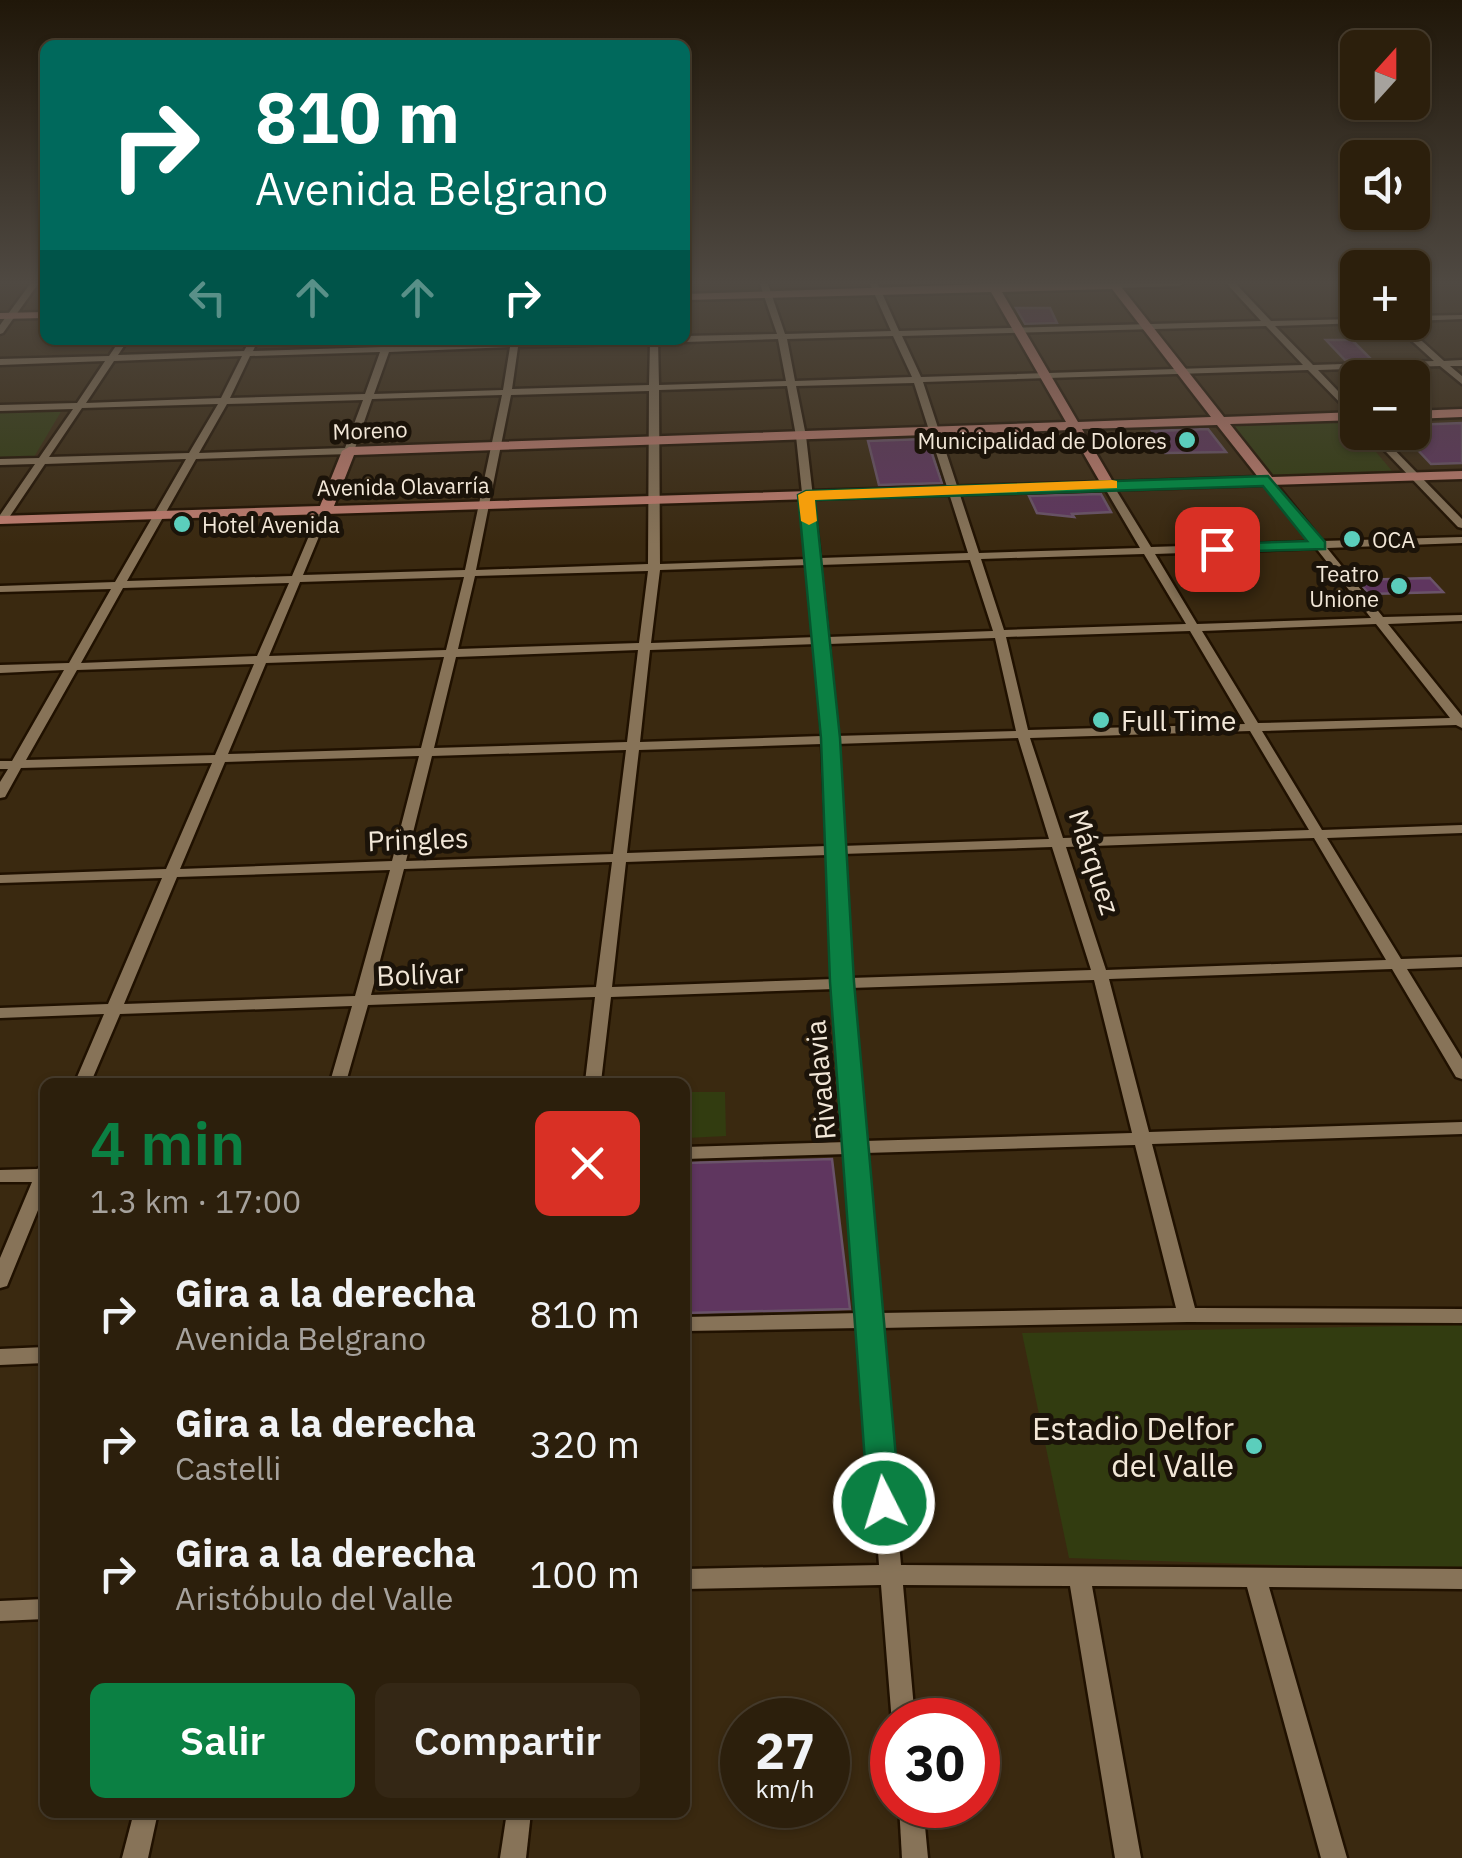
<!DOCTYPE html>
<html lang="es">
<head>
<meta charset="utf-8">
<style>
  body { margin:0; font-family:"IBM Plex Sans",sans-serif; background:#342715; color:#f1f3f6; height:100vh; display:flex; flex-direction:column; font-size:38px; white-space:nowrap }
  * { box-sizing:border-box; margin:0 }
  p { font-size:32px; color:#a6a29d }
  .icon { flex:none; width:55px; height:55px; fill:none; stroke:currentColor; stroke-width:2; stroke-linecap:round; stroke-linejoin:round }
  .map { position:relative; flex:1; overflow:hidden }
  .side { position:absolute; left:40px; top:1078px; width:650px; height:740px; display:flex; flex-direction:column; background:#2c1f0c; border-radius:15px; box-shadow:0 2px 8px #0004,0 0 0 2px #483d2d }
  .side>* { flex:none }
  .hud { position:absolute; left:40px; top:40px; width:650px; height:305px; border-radius:15px; box-shadow:0 2px 8px #0004,0 0 0 2px #483d2d; background:#00695c; color:#fff; overflow:hidden }
  .needle { width:65px; rotate:21deg }
  .controls { position:absolute; left:1340px; top:30px; display:grid; gap:20px }
  .controls a { display:grid; place-items:center; width:90px; height:90px; border-radius:15px; background:#2c1f0c; box-shadow:0 2px 8px #0004,0 0 0 2px #483d2d; font-size:50px }
  .speed { position:absolute; left:720px; top:1698px; display:flex; gap:20px; font-size:50px; font-weight:700; text-align:center }
  .speed>* { display:grid; place-content:center; width:130px; height:130px; border-radius:50%; background:#2c1f0c; box-shadow:0 2px 8px #0004,0 0 0 2px #483d2d; line-height:1 }
  .speed small { font-size:25px; font-weight:400 }
  .speed .limit { border:15px solid #d22; background:#fff; color:#111 }
  .pin { position:absolute; display:grid; place-items:center; width:85px; height:85px; color:#fff; margin:-42px; border-radius:20px; box-shadow:0 5px 15px #0006 }
  .me { position:absolute; width:110px; margin:-55px; rotate:355deg; stroke-linejoin:round; filter:drop-shadow(0 0 8px #0008) }
  .turn { display:flex; align-items:center; gap:35px; height:210px; padding:0 50px; font-size:45px }
  .turn .icon { width:130px; height:130px; stroke-width:2.5 }
  .turn b { display:block; font-size:70px; line-height:85px }
  .lanes { display:flex; align-items:center; height:95px; padding:0 50px; background:#0003; justify-content:center; gap:50px; direction:ltr }
  .lanes .off { opacity:.35 }
  .round { display:grid; place-items:center; flex:none; width:105px; height:105px; border-radius:15px; background:#342715 }
  .head { display:flex; align-items:center; justify-content:space-between; height:170px; padding:0 50px }
  h1 { font-size:60px; font-weight:600; line-height:75px; color:#0b8043 }
  .action { display:flex; gap:20px; margin-top:auto; padding:20px 50px }
  .action a { flex:1; height:115px; border-radius:15px; background:#0b8043; color:#fff; font-size:40px; font-weight:600; line-height:115px; text-align:center }
  .action a+a { background:#342715; color:#f1f3f6 }
  ul { padding:0; list-style:none }
  li { display:flex; align-items:center; gap:30px; height:130px; padding:0 50px }
  li div { flex:1 }
  li b { display:block; font-size:38px }
  li em { font-style:normal }
  .map>svg:first-child { display:block }
  .green { fill:#323c10 }
  .building { fill:#5f365f; stroke:#6a5369; stroke-width:2.5 }
  .lines { fill:none; stroke-linecap:round; stroke-linejoin:round }
  .minor-casing { stroke:#201100; stroke-width:5 }
  .major-casing { stroke:#201100; stroke-width:5 }
  .minor { fill:#877358; fill-rule:evenodd }
  .major { fill:#bf7d6f; fill-rule:evenodd }
  .route { fill:#0b8043; stroke:#07532c; stroke-width:2.5 }
  .slow { fill:#f59e0b }
  .poi-dot { fill:#5bcebc; stroke:#1b1309; stroke-width:4 }
  .labels { text-anchor:middle; dominant-baseline:central; stroke-width:10; stroke-linejoin:round; paint-order:stroke }
  .far-street-label { font-size:22px; fill:#f2e7d8; stroke:#1b1309 }
  .far-poi-label { font-size:22px; fill:#f2e7d8; stroke:#1b1309; text-anchor:end }
  .poi-label { font-size:28px; fill:#f2e7d8; stroke:#1b1309; text-anchor:start }
  .street-label { font-size:28px; fill:#f2e7d8; stroke:#1b1309 }
  .near-poi-label { font-size:32px; fill:#f2e7d8; stroke:#1b1309; text-anchor:end }
</style>
</head>
<body>
<div class="map">
<svg width="1462" height="1858" viewBox="0 0 1462 1858">
  <rect width="100%" height="100%" fill="#3a2910"/>
  <g class="green">
    <polygon points="62,410 34,457 0,458 0,412"/>
    <polygon points="1351,422 1392,471 1268,475 1230,426"/>
    <polygon points="687,1092 725,1092 726,1136 687,1138"/>
    <polygon points="1462,1325 1462,1571 1069,1558 1022,1333"/>
  </g>
  <g class="building">
    <polygon points="1016,308 1050,308 1057,323 1025,324"/>
    <polygon points="1326,340 1352,340 1371,359 1345,360"/>
    <polygon points="1462,423 1462,463 1431,464 1401,432 1412,432 1412,425"/>
    <polygon points="1208,429 1226,452 1165,453 1152,431"/>
    <polygon points="927,439 942,483 879,485 868,441"/>
    <polygon points="1101,494 1111,512 1072,514 1074,517 1037,513 1029,496"/>
    <polygon points="1430,578 1443,592 1369,594 1357,580"/>
    <polygon points="832,1159 850,1309 685,1313 685,1163"/>
  </g>
  <g class="lines">
    <defs>
      <g id="minor">
        <polygon points="30,284 38,284 3,333 0,334 0,325"/>
        <path d="M760 284H768L785 334 891 331 870 284H878L899 331 1261 321 1227 284H1236L1271 321 1358 319V322L1361 323 1275 326 1313 365 1434 361 1391 322H1401L1444 361 1462 360V366H1450L1462 376V384L1440 366 1318 370 1358 412V421L1308 370 923 382 979 553 1140 548 1103 485 1108 482 1113 485 1151 547 1311 542 1263 481 1268 478 1272 479 1322 541 1462 537V543L1327 548 1383 617 1462 615V621L1388 624 1462 716V728L1456 725 1262 731 1322 830 1462 825V833L1327 838 1401 959 1462 957V967L1407 969 1462 1059V1079L1456 1077 1392 969 1109 979 1149 1132 1462 1122V1134L1152 1144 1195 1308 1462 1309V1323L1187 1322 880 1328 901 1565 1462 1569V1589L1269 1587 1347 1858H1321L1247 1587 1092 1586 1141 1858H1115L1070 1586 903 1585 915 1720H892V1723L881 1585 685 1589V1569L879 1565 861 1328 685 1331V1317L860 1313 847 1154 685 1159V1147L847 1142 835 989 611 997 601 1082H585L595 997 368 1005 346 1082H330L352 1006 120 1014 91 1082H75L104 1014 0 1018V1008L108 1004 162 878 0 883V875L166 869 212 763 21 768 5 797 0 798V782L8 769H0V761H12L64 670 0 673V665L69 663 111 589 0 592V586L115 582 186 459 45 464 6 522 0 523V515L35 464 0 465V459L39 458 73 409 0 411V405L77 403 105 361 0 365V359L109 356 120 340H128L118 355 244 351 250 340H258L253 351 382 347 384 340H392L390 346 510 342 511 340H519V342L658 340 659 385 786 381 778 339 685 342 681 340H685V336L777 334ZM1266 326 1303 365 921 377 902 336ZM893 336 912 377 795 381 787 339ZM650 343 649 385 512 389 518 347ZM510 347 503 390 374 394 389 352ZM380 352 365 394 230 398 250 356ZM242 356 221 398 86 403 114 361ZM914 383 968 553 820 558 806 436 796 386ZM787 386 796 436 809 559 660 564 659 390ZM649 391 648 564 476 570 511 395ZM502 395 465 570 303 575 330 510 325 507 320 510 292 576 127 581 196 459 349 454 354 451 372 399ZM363 400 345 448 199 453 227 404ZM218 404 189 453 49 457 82 408ZM1316 548 1371 618 1197 624 1155 554ZM1144 554 1186 624 1004 630 981 559ZM970 560 993 631 828 637 820 565ZM809 565 817 637 651 643 660 570ZM648 571 639 643 458 649 475 576ZM464 577 446 650 269 656 300 582ZM289 583 257 656 81 663 123 588ZM1376 624 1450 718 1258 723 1202 631ZM1190 631 1245 724 1028 730 1006 637ZM995 638 1016 731 835 736 829 644ZM817 644 822 736 640 742 650 650ZM638 650 627 742 434 748 456 657ZM444 657 421 748 228 754 266 663ZM254 664 215 755 26 760 77 670ZM1250 731 1309 830 1063 838 1030 738ZM1018 738 1049 839 841 846 835 744ZM822 744 827 846 627 853 639 750ZM626 750 613 854 406 861 432 756ZM419 756 392 861 180 869 225 762ZM1314 838 1386 960 1106 970 1066 847ZM1052 847 1091 970 850 978 842 854ZM828 855 834 979 612 987 626 862ZM612 862 596 987 371 995 404 869ZM390 870 355 996 124 1004 177 877ZM1094 980 1132 1133 864 1141 850 988ZM1135 1145 1176 1308 879 1313 865 1153Z"/>
        <polygon points="1112,284 1183,284 1179,286 1115,288 1111,286"/>
        <polygon points="1347,284 1356,284 1358,292"/>
        <polygon points="1462,315 1462,319 1412,321 1412,316"/>
        <polygon points="1367,432 1377,432 1462,519 1462,528 1458,527"/>
        <polygon points="45,1165 45,1193 9,1281 7,1286 0,1288 0,1258 32,1182 0,1182 0,1170 37,1169"/>
        <polygon points="45,1347 45,1363 0,1365 0,1349"/>
        <polygon points="45,1599 45,1619 0,1621 0,1601"/>
        <polygon points="899,1805 923,1805 928,1858 902,1858"/>
        <polygon points="134,1812 158,1812 148,1858 122,1858"/>
        <polygon points="507,1812 531,1812 526,1858 500,1858"/>
      </g>
      <g id="major">
        <path d="M987 284H1119L1224 417 1358 412V420L1230 424 1272 477 1462 471V479L0 524V516L320 506 342 451 349 447 1066 422 991 292 685 300V294ZM1112 289 1211 417 1078 422 1002 292ZM1217 425 1258 477 1113 482 1082 429ZM1070 430 1100 482 334 506 354 455Z"/>
        <polygon points="45,312 45,318 0,319 0,313"/>
        <polygon points="1462,409 1462,417 1412,419 1412,411"/>
      </g>
    </defs>
    <use href="#minor" class="minor-casing"/>
    <use href="#major" class="major-casing"/>
    <use href="#minor" class="minor"/>
    <use href="#major" class="major"/>
  </g>
  <linearGradient id="sky" x2="0" y2="1"><stop stop-color="#201709"/><stop offset="0.52" stop-color="#4f4942"/><stop offset="1" stop-color="#4f4942" stop-opacity="0"/></linearGradient>
  <rect width="1462" height="544" fill="url(#sky)"/>
  <polygon class="route" points="1268,476 1325,542 1325,549 1211,552 1211,546 1217,544 1307,541 1263,486 815,500 840,738 854,982 900,1503 895,1512 884,1516 872,1512 868,1503 830,982 821,738 798,495 806,491"/>
  <polygon class="slow" points="1112,480 1117,481 1117,488 815,500 817,521 809,525 801,521 798,495 806,491"/>
  <g class="poi-dot">
    <circle cx="1187" cy="440" r="10"/>
    <circle cx="182" cy="524" r="10"/>
    <circle cx="1352" cy="539" r="10"/>
    <circle cx="1399" cy="586" r="10"/>
    <circle cx="1101" cy="720" r="10"/>
    <circle cx="1254" cy="1446" r="10"/>
  </g>
  <g class="labels">
    <g class="far-street-label">
      <text transform="translate(370 430) rotate(-2)">Moreno</text>
      <text transform="translate(403 486) rotate(-1)">Avenida Olavarría</text>
    </g>
    <g class="far-poi-label">
      <text x="1167" y="440">Municipalidad de Dolores</text>
      <text x="202" y="524" text-anchor="start">Hotel Avenida</text>
      <text x="1372" y="539" text-anchor="start">OCA</text>
      <text x="1379" y="573">Teatro<tspan x="1379" dy="25">Unione</tspan></text>
    </g>
    <g class="poi-label">
      <text x="1121" y="720">Full Time</text>
    </g>
    <g class="street-label">
      <text transform="translate(418 839) rotate(-2)">Pringles</text>
      <text transform="translate(1095 862) rotate(72)">Márquez</text>
      <text transform="translate(420 974) rotate(-2)">Bolívar</text>
      <text transform="translate(820 1080) rotate(-95)">Rivadavia</text>
    </g>
    <g class="near-poi-label">
      <text x="1234" y="1428">Estadio Delfor<tspan x="1234" dy="37">del Valle</tspan></text>
    </g>
  </g>
</svg>
<div class="controls">
<a><svg class="needle" viewBox="-14 -14 28 28"><path d="M0-13l5 13h-10z" fill="#e53935"/><path d="M0 13l5-13h-10z" fill="#a6a29d"/></svg></a>
<a><svg class="icon" aria-label="sound" viewBox="0 0 24 24"><path d="M4 9h4l5-4v14l-5-4H4zM17 9q2 3 0 6"/></svg></a>
<a>+</a>
<a>−</a>
</div>
<div class="speed"><div>27<small>km/h</small></div><div class="limit">30</div></div>
<div class="pin" style="left:1217px;top:549px;background:#d93025"><svg class="icon" aria-label="arrive" viewBox="0 0 24 24"><path d="M6 21V4h12l-3 4 3 4H6"/></svg></div>
<svg class="me" style="left:884px;top:1503px" viewBox="-20 -20 40 40"><circle r="17" fill="#0b8043" stroke="#fff" stroke-width="3"/><path d="M0-11L8 9 0 5-8 9z" fill="#fff"/></svg>
<div class="hud">
<div class="turn"><svg class="icon" aria-label="right" viewBox="0 0 24 24"><path d="M7 20v-9h11M14 6l5 5-5 5"/></svg><div><b>810 m</b>Avenida Belgrano</div></div>
<div class="lanes"><svg class="icon off" aria-label="left" viewBox="0 0 24 24"><path d="M17 20v-9H6M10 6l-5 5 5 5"/></svg><svg class="icon off" aria-label="ahead" viewBox="0 0 24 24"><path d="M12 20V5M6 11l6-6 6 6"/></svg><svg class="icon off" aria-label="ahead" viewBox="0 0 24 24"><path d="M12 20V5M6 11l6-6 6 6"/></svg><svg class="icon" aria-label="right" viewBox="0 0 24 24"><path d="M7 20v-9h11M14 6l5 5-5 5"/></svg></div>
</div>
<section class="side">
<div class="head"><div><h1>4 min</h1><p>1.3 km · 17:00</p></div><a class="round" style="background:#d93025;color:#fff"><svg class="icon" aria-label="close" viewBox="0 0 24 24"><path d="M6 6l12 12M18 6L6 18"/></svg></a></div>
<ul>
<li><svg class="icon" aria-label="right" viewBox="0 0 24 24"><path d="M7 20v-9h11M14 6l5 5-5 5"/></svg><div><b>Gira a la derecha</b><p>Avenida Belgrano</p></div><em>810 m</em></li>
<li><svg class="icon" aria-label="right" viewBox="0 0 24 24"><path d="M7 20v-9h11M14 6l5 5-5 5"/></svg><div><b>Gira a la derecha</b><p>Castelli</p></div><em>320 m</em></li>
<li><svg class="icon" aria-label="right" viewBox="0 0 24 24"><path d="M7 20v-9h11M14 6l5 5-5 5"/></svg><div><b>Gira a la derecha</b><p>Aristóbulo del Valle</p></div><em>100 m</em></li>
</ul>
<div class="action"><a>Salir</a><a>Compartir</a></div>
</section>
</div>
</body>
</html>
